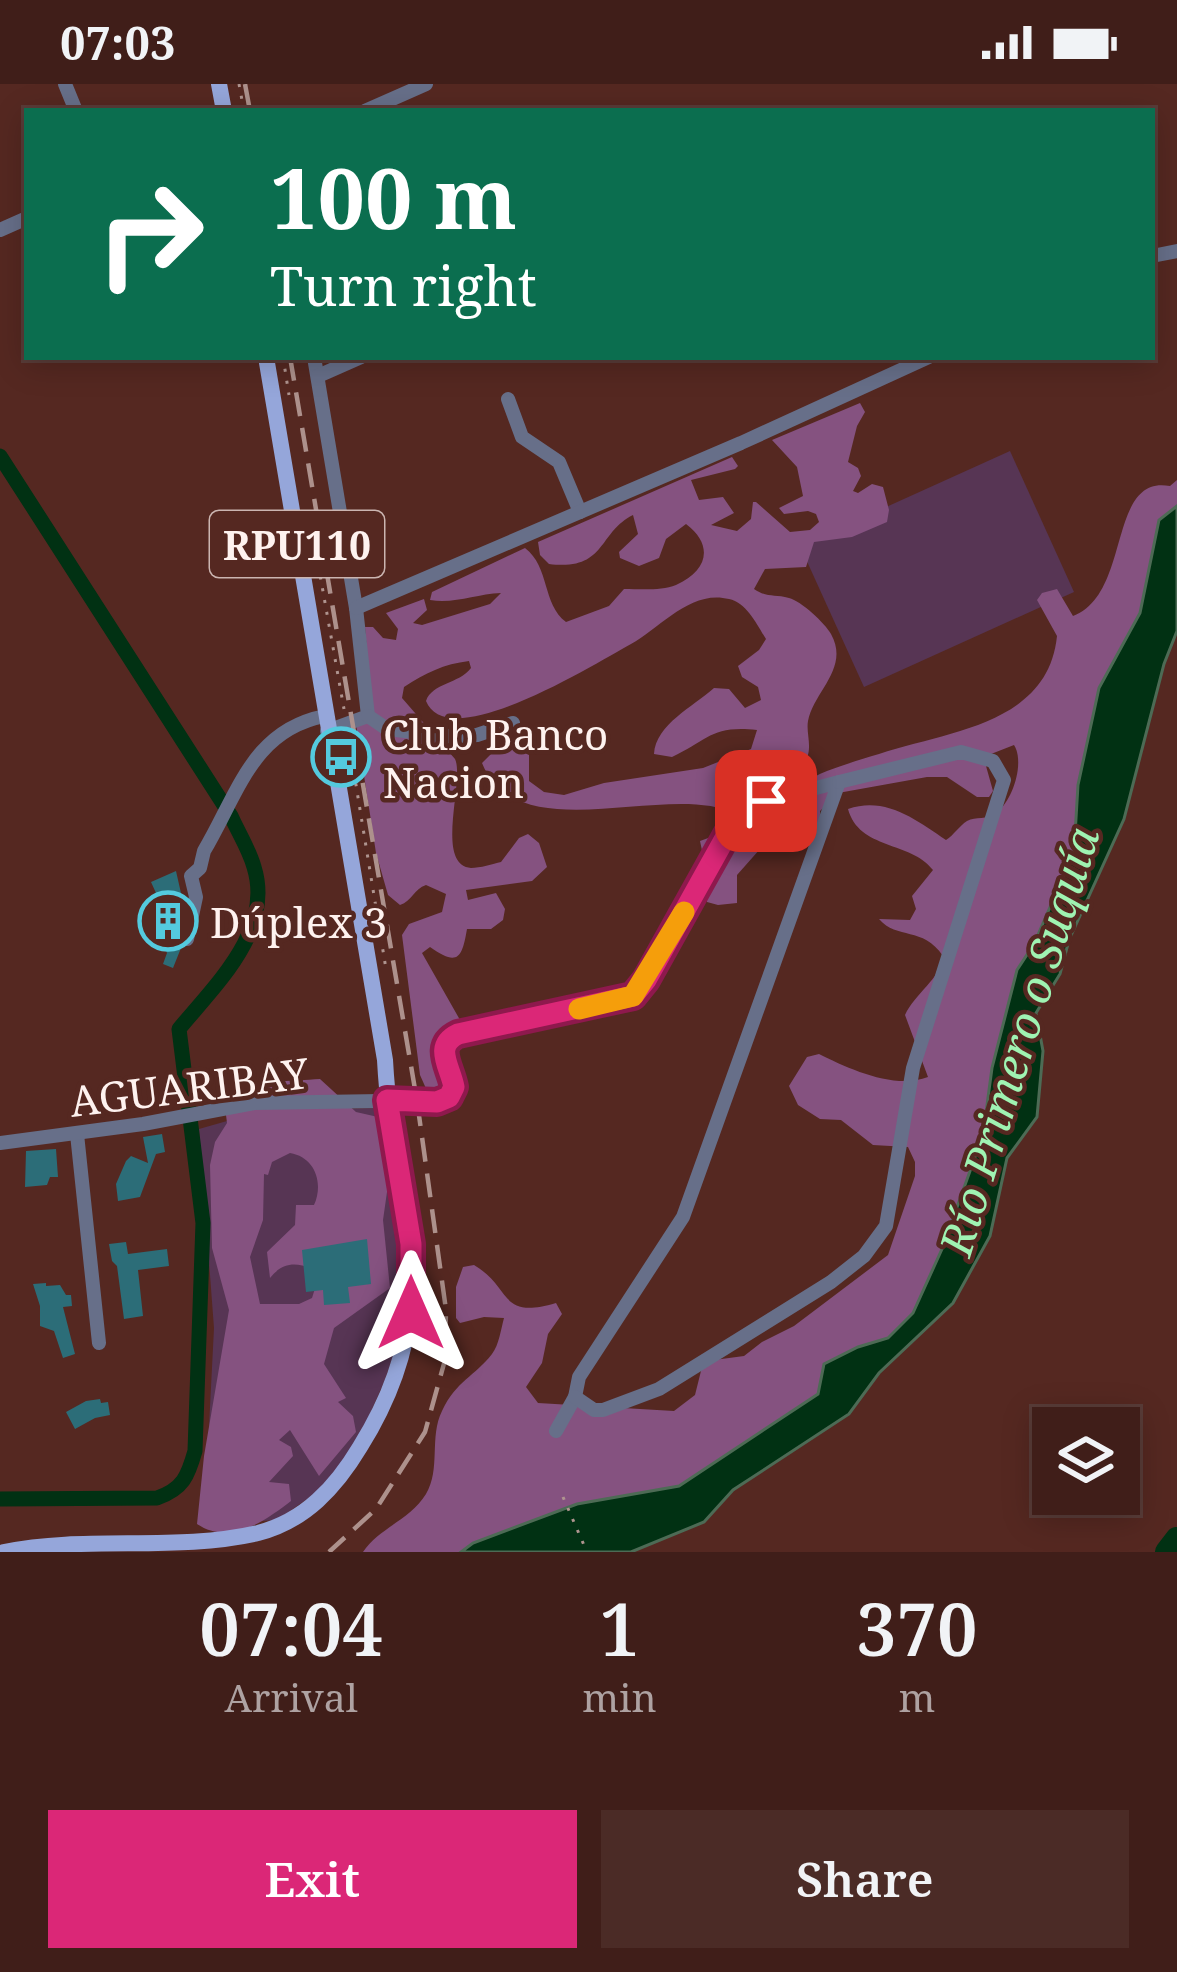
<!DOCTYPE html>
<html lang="en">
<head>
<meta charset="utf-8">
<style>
  body { margin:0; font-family:"Noto Serif",serif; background:#4b2b26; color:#f1f3f6; height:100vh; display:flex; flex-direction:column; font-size:45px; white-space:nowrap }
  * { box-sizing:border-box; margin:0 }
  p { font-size:39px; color:#aea2a2 }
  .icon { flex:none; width:66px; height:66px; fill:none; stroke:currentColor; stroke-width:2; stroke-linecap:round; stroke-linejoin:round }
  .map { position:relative; height:1468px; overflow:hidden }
  .drawer { display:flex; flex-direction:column; background:#401e19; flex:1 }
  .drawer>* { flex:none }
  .guide { position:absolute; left:24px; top:24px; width:1131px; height:252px; border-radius:0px; box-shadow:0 6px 30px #0003,0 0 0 3px #593c38; background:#0b6e4f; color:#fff; overflow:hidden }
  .buttons { position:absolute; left:1032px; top:1323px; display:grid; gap:24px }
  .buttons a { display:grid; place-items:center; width:108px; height:108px; border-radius:0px; background:#401e19; box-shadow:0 6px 30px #0003,0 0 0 3px #593c38; font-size:60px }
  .pin { position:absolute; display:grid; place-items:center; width:102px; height:102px; color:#fff; margin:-51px; border-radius:24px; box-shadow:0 6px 18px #0006 }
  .me { position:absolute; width:132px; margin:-66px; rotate:0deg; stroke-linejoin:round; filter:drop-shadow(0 0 9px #0008) }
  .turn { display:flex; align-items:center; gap:42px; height:252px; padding:0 48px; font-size:54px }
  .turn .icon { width:156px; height:156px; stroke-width:2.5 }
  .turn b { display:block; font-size:84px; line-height:102px }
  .eta { display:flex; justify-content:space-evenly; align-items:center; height:204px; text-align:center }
  .eta b { font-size:72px; font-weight:600; line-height:84px }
  .primary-button { display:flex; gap:24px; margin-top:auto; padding:24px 48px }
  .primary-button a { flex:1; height:138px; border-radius:0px; background:#db2777; color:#fff; font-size:48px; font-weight:600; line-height:138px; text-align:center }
  .primary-button a+a { background:#4b2b26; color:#f1f3f6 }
  .status { display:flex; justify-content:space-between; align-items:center; height:84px; padding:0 60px; background:#401e19; direction:ltr }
  .status svg { height:33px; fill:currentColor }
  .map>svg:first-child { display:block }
  .green { fill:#573554 }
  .forest { fill:#855280; fill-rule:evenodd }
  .water { fill:#013113; stroke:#4d6b55; stroke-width:3 }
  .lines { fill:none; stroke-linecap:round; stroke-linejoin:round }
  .canal { stroke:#013113; stroke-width:15 }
  .river { stroke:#013113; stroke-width:24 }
  .building { fill:#2c6d78 }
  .path { stroke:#af948f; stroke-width:3; stroke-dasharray:3 9; stroke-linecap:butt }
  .minor { stroke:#676f89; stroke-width:14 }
  .major { stroke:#95a6da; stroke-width:16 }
  .rail { stroke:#ad918c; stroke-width:4.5; stroke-dasharray:24 12; stroke-linecap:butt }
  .route-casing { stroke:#8e194d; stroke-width:30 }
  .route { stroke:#db2777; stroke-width:21 }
  .slow { stroke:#f59e0b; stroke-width:21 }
  .labels { text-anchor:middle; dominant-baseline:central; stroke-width:9; stroke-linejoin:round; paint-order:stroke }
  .shield { fill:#552821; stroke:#cbb5b1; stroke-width:3 }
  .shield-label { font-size:39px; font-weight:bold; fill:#fef2ef }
  .poi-label { font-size:42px; fill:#fef2ef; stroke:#552821; text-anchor:start }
  .street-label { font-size:42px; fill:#fef2ef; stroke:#552821 }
  .water-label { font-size:45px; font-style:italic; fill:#9ff3b2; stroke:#552821 }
</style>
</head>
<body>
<div class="status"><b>07:03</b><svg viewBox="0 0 49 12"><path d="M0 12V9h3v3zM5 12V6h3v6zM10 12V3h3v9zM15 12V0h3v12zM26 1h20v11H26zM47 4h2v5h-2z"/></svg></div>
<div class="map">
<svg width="1177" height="1468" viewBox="0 0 1177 1468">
  <rect width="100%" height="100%" fill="#552821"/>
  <g class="green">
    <polygon points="1010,367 1074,508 864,603 800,462"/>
    <polygon points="382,1024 403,1156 400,1252 384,1298 353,1368 317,1408 277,1436 204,1441 214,1244 199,1045 266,1026"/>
  </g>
  <g class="forest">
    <path d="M860 319 865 328 857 342 848 378 858 384 861 392 853 407 858 409 872 400 883 403 889 426 887 438 852 453 814 458 806 483 765 485 754 505C767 514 774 510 789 514 801 517 825 539 831 550 850 584 814 607 808 637 806 649 812 661 807 674 803 686 781 692 772 702L776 709C794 706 809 694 827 687 843 681 862 675 879 670 948 647 1048 641 1057 552L1037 516 1042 509 1057 505 1073 532C1132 510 1107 390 1170 402L1177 396V422L1159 436 1140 529 1099 604 1078 701 1074 768 1034 860 1017 886 992 984 983 1051 942 1165 913 1229 888 1255 858 1263 818 1310 679 1402 577 1420 473 1459 461 1468H363C379 1444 410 1436 426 1410 441 1385 429 1353 442 1327 456 1297 475 1292 492 1270 499 1261 501 1245 504 1234L484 1233 460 1239 456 1234V1203L463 1183 474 1181C513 1204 498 1236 556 1219L562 1230 548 1250 542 1279 526 1303 538 1319 674 1327 695 1311 702 1283 714 1276 744 1272 762 1258 794 1242 888 1171 915 1092V1078L908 1063 873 1061 841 1036 820 1035 798 1021 789 1002 807 973 819 970C849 985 895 1006 928 993L905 931C915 909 940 896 943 872 923 842 897 856 879 835L910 836 916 825 912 812 933 786C911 757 859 766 848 725 886 712 916 736 946 756 954 751 959 742 967 737 976 732 987 736 995 730 1013 718 1025 678 1014 661L991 670 986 682 993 707 989 713H977L947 693H927L838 709 820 727C820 740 820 747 806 750L793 736 776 747 737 791V819L718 821 707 818V790L700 757 711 753 727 764 739 762 744 752 735 730C671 696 517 768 482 679L496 665 515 661 529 671V697L544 708 564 711 604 699 703 684 751 665 757 646C712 641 708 656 672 673L654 670C656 640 693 623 714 604L729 605 745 624 761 616 758 603 742 593 738 582 759 566 766 555C757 541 747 519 729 515 691 505 660 544 631 560 596 579 448 672 426 617 432 599 459 600 471 584L469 577C444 580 425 589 404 603L402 614 455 675C465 696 434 781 471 784 480 784 493 780 501 778L519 754 528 750 539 759 547 783 532 797 466 806 468 816 496 809 505 825 503 836 491 845H467C462 874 458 883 430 863L422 869 464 943 434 958 448 1001 440 1013 428 1009 420 991 402 851 409 840 442 828 446 810 426 801C414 805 412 817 400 821L388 811 376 769 356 640 372 630 365 543H373L383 554 396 556 398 545 386 529 424 515 427 526 413 539 422 541 490 520 501 509C476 510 455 520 430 516L432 508 525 464C550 483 542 520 566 538L609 522 624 505C640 505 661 507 676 501 708 487 714 461 686 440L666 455 659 474 639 482 620 474 619 468 638 450 633 431C597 449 607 487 549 480L540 471 538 458 732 373 738 382 735 385 691 396 699 416 723 413 734 429 711 441 737 447 751 435 753 418H756L790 448 810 446 819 438 816 430 808 427 784 430 779 424 803 412 797 383 772 356Z"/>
    <path d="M320 995 356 1028 378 1033 388 1101 383 1136 390 1204 334 1244 324 1280 346 1314 338 1318 353 1332 356 1348 319 1392 290 1346 279 1356 291 1363 293 1372 269 1398 289 1400 291 1417C265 1437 230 1462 197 1440L204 1372 229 1226 212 1164 210 1081 215 1058 227 1039 226 1031C256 994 275 998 320 995ZM290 1069C315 1073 324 1099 314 1121H296L295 1141 267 1168 270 1194C282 1179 294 1178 311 1184L317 1198 312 1214 299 1220H260L250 1173 263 1136 264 1090 268 1091 272 1078Z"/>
  </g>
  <polygon class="water" points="1177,422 1177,547 1164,580 1124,735 1069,856 1060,890 1036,929 1043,967 1037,1033 1007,1074 990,1152 953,1219 879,1289 849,1330 733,1406 704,1438 631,1468 461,1468 473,1459 577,1420 679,1402 818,1310 824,1280 858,1263 888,1254 913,1229 942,1165 983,1051 992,984 1017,886 1034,860 1074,768 1078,701 1099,604 1140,529 1159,436"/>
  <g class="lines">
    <path class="canal" d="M0 372 231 732C238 748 249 765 254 783 274 847 215 901 179 945L203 1139 195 1367C188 1392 183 1405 157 1414L0 1415"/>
    <polyline class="river" points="1167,1468 1177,1455"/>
  </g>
  <g class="building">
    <polygon points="176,787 183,818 179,839 170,843 181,864 173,884 163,880 167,869 158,849 163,846 157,822 161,820 151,798"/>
    <polygon points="162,1050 165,1068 156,1070 140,1113 118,1117 116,1100 126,1077 131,1072 148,1079 143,1053"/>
    <polygon points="56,1065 58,1093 50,1093 47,1101 25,1103 26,1067"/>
    <polygon points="367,1155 371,1200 348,1203 350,1219 324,1221 323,1206 306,1208 302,1166"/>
    <polygon points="126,1158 128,1170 167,1165 169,1182 138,1186 143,1232 124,1235 117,1182 112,1177 109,1160"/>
    <polygon points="46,1199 46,1202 60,1201 66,1211 71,1211 72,1222 63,1223 75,1270 63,1274 54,1247 40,1242 40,1222 33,1200"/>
    <polygon points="100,1315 101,1319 108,1318 110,1331 95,1334 75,1345 66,1328 86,1317"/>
  </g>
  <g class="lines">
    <g class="path">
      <polyline points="239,0 244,27"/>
      <polyline points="283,273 289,311"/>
      <polyline points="314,457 344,625"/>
      <polyline points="348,652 386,885"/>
      <polyline points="563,1413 587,1468"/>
    </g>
    <g class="minor">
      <polyline points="65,0 76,27"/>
      <polyline points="365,27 426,0"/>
      <polyline points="0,146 27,134"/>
      <polyline points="1152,172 1177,167"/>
      <polyline points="314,273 356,524 368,632 327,647"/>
      <polyline points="318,292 361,273"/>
      <polyline points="508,315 522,353 559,378 580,428"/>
      <polyline points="356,524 741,359 929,273"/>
      <polyline points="368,632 387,645 457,653 477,651 513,639"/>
      <path d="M187 855 196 813 191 792 200 784 204 767C238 710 252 646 325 632"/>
      <polyline points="77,1050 99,1259"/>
      <polyline points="0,1059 143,1040 254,1019 444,1016 454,1003 444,972 447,956 458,949 633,912 742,729 766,717 839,698 683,1133 579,1293 575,1313 556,1347"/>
      <polyline points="575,1313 594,1326 603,1326 659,1305 831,1198 864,1172 886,1142 913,984 1004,696 993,677 961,668 839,698"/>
    </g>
    <g class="major">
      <polyline points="219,0 224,27"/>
      <path d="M4 1468C87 1451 176 1468 258 1449 305 1437 336 1403 360 1363 452 1215 393 1130 385 976L266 273"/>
    </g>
    <g class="rail">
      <polyline points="245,0 250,27"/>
      <polyline points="290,273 417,1017 446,1226 445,1276 425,1348 376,1425 329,1468"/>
    </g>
  </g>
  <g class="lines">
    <defs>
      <path id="route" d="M411 1229V1160L387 1016 437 1018 449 1013 454 1003C450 982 433 962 458 950L633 912 646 896 734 738 749 724 766 717"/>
    </defs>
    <use href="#route" class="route-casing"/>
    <use href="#route" class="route"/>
    <polyline class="slow" points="579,925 633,912 684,828"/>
  </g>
  <defs>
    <symbol id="bus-ring" viewBox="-11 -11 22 22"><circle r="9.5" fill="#552821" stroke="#54cade" stroke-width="1.5"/><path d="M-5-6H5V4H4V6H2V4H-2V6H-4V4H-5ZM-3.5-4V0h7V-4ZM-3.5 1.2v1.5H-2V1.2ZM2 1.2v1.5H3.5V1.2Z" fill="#54cade"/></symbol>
    <symbol id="building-ring" viewBox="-11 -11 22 22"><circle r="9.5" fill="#552821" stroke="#54cade" stroke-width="1.5"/><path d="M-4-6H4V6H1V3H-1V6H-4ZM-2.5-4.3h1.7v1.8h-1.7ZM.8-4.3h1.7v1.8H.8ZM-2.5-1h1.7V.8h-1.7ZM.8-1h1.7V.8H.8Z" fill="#54cade"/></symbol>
  </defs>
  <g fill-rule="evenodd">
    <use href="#bus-ring" x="308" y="640" width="66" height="66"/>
    <use href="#building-ring" x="135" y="804" width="66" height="66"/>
  </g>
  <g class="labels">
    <rect class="shield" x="210" y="427" width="174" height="66" rx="9"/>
    <g class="shield-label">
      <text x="297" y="460">RPU110</text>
    </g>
    <g class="poi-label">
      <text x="383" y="649">Club Banco<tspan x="383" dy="48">Nacion</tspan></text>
      <text x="210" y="837">Dúplex 3</text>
    </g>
    <g class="street-label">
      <text transform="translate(189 1002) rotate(-7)">AGUARIBAY</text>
    </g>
    <g class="water-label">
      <text transform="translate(1018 957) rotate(-73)">Río Primero o Suquía</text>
    </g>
  </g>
</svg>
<div class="buttons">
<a><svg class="icon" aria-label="layers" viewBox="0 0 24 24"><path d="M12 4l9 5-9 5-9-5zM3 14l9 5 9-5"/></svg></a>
</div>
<div class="pin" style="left:766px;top:717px;background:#d93025"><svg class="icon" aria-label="arrive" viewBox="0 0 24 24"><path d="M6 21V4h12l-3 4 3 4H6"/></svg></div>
<svg class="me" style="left:411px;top:1229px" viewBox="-20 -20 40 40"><path d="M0-17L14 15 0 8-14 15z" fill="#db2777" stroke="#fff" stroke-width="4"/></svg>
<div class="guide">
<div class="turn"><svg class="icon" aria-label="right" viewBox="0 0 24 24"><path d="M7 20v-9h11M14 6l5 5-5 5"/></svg><div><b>100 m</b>Turn right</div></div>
</div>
</div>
<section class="drawer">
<div class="eta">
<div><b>07:04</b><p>Arrival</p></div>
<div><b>1</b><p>min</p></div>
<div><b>370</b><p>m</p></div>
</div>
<div class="primary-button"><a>Exit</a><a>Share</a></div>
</section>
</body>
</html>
